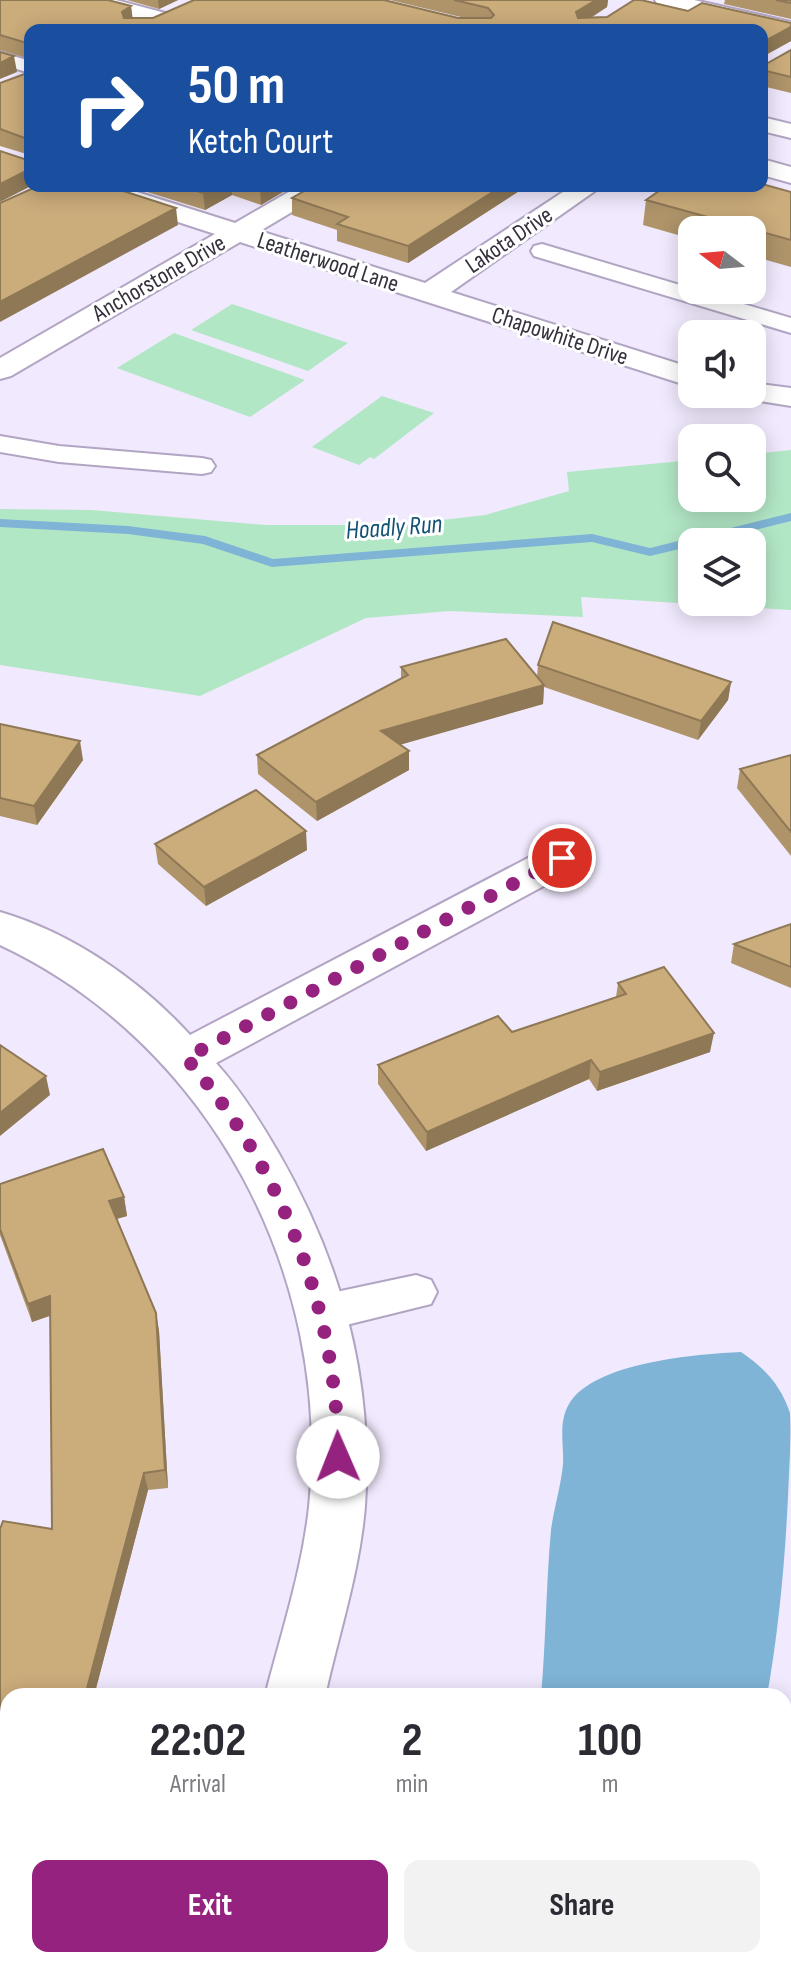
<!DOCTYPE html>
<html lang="en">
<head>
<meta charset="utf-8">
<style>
  body { margin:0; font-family:"Sofia Sans Condensed",sans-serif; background:#f2f2f3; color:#2b2b33; height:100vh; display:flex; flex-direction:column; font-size:30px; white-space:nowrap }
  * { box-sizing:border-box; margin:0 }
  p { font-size:26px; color:#7c7c81 }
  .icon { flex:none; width:44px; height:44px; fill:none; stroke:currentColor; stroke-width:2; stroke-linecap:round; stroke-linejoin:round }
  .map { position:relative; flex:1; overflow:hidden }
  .details { position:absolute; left:0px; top:1688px; width:792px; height:280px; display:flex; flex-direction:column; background:#fff; border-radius:24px 24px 0 0; box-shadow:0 4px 20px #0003 }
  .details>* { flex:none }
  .hud { position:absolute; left:24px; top:24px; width:744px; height:168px; border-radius:16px; box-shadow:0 4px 20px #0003; background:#1a4fa0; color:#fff; overflow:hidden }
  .needle { width:52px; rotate:286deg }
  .fabs { position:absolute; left:678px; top:216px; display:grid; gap:16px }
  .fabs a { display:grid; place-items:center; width:88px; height:88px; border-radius:16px; background:#fff; box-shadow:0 4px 20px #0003; font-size:40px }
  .pin { position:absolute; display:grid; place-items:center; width:68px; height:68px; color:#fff; margin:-34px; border:4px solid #fff; border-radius:50%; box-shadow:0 2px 8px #0007 }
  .me { position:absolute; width:88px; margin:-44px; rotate:359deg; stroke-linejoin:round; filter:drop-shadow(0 0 6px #0008) }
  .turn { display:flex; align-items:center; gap:28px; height:168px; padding:0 32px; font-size:36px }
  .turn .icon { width:104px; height:104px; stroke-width:2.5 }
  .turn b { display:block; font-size:56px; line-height:68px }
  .eta { display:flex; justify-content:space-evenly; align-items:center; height:136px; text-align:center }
  .eta b { font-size:48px; font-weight:700; line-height:56px }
  .cta { display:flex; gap:16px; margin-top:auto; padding:16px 32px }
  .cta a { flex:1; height:92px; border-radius:16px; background:#96227f; color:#fff; font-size:32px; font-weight:700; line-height:92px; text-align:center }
  .cta a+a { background:#f2f2f3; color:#2b2b33 }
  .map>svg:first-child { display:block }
  .green { fill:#b2e7c6; fill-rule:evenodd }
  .water { fill:#7fb4d6 }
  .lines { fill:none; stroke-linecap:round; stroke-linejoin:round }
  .stream { fill:#7fb4d6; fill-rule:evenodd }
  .lane-casing { stroke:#b2a5c4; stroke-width:4 }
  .street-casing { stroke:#b2a5c4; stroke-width:4 }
  .lane { fill:#fff; fill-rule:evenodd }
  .street { fill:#fff; fill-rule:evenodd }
  .wall { fill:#af946a }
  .shaded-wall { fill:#8e7856 }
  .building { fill:#cbac7b; stroke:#8e7856; stroke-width:2 }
  .route { stroke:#96227f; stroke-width:14; stroke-dasharray:0 25.2 }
  .labels { text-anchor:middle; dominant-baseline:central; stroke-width:6; stroke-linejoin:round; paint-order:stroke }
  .far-street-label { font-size:24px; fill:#35303c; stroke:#fff }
  .far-water-label { font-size:26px; font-style:italic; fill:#115274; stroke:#fff }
</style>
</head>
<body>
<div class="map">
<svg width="791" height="1968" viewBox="0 0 791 1968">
  <rect width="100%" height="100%" fill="#f1e9fd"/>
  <g class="green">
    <polygon points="232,304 348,343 308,371 191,330"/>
    <polygon points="174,333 305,380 250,417 117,368"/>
    <polygon points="382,396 434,413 374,459 370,457 359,465 312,447"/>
    <path d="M791 450V610L581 597 583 617 450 611 366 618 200 696 0 665V509L92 510 266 525H399L485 515 569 491 567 472 692 460V498H752V454ZM752 542V602H692V542Z"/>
  </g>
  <g class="water">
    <path d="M741 1352C765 1368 781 1386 790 1413 791 1431 790 1456 789 1475 786 1549 780 1623 767 1696H541C546 1641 546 1585 551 1530 554 1508 561 1486 563 1464 564 1443 558 1423 569 1404 594 1362 698 1354 741 1352Z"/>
    <polygon points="508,1960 774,1960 776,1968 506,1968"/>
  </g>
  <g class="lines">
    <polygon class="stream" points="791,513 791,521 707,542 692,542 692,546 650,556 592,542 272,567 203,544 128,534 0,527 0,519 128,526 205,536 273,559 592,534 650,548"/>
    <defs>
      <g id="lane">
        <polygon points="0,52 30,61 30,73 0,64"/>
        <polygon points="542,244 791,318 791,333 534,256 531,251 534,246"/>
        <polygon points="0,436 59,446 202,458 211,460 215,466 211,472 202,474 59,462 0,452"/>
        <polygon points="416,1275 431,1280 437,1292 431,1304 322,1331 307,1326 301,1313 307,1300 322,1295"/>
      </g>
      <g id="street">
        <polygon points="80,0 116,0 169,14 172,19 161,26 83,5"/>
        <polygon points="655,0 694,0 791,22 791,36 658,5"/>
        <polygon points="762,117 791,124 791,138 762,131"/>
        <polygon points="762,159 791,167 791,183 762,175"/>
        <polygon points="79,186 118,186 235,223 299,186 331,186 327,191 260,231 425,283 572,186 602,186 451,292 692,368 692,387 240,242 11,376 0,379 0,358 215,234 83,191"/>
        <polygon points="752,383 791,388 791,406 741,398 738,394 752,394"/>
        <path d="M562 844 577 848 583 858 577 868 216 1063C240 1089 260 1121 278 1152 341 1261 374 1380 365 1506 360 1570 339 1633 325 1696H265C281 1634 302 1571 309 1507 333 1277 211 1044 0 945V912C72 933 140 980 190 1035L547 848Z"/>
        <polygon points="201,1960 267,1960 266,1968 200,1968"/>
      </g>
    </defs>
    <use href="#lane" class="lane-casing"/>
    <use href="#street" class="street-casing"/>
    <use href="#lane" class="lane"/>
    <use href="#street" class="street"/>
  </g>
  <g class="wall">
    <polygon points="0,0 131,6 132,18 465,18 390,0 608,0 607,7 591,18 688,11 791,23 791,41 762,57 762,30 30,59 0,50"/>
    <polygon points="127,0 178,0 159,9"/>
    <polygon points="725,0 791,0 791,19 724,4"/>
    <polygon points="791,50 791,93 762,86 762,63 766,64"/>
    <polygon points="30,72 30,155 0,146 0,83"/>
    <polygon points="128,186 293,186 261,205 232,195 205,210"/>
    <polygon points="313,186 527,186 408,263 337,241 337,230 292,215 292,198"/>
    <polygon points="791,192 791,267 752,256 752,230 692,230 692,239 643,225 646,200"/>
    <polygon points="538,665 731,682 728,700 698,740 544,687 543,704 400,744 409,751 409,770 317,821 258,774 257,755 401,679 401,667 537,677"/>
    <polygon points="0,724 83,760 37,825 0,816"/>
    <polygon points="791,755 791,856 737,788 740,769"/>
    <polygon points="155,844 307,850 206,906 158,864"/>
    <polygon points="791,924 791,988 731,963 734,944"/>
    <polygon points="618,983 710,1052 597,1091 589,1079 426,1151 378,1084 378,1065 512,1032 616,997"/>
    <polygon points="103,1149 124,1197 127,1216 116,1219 156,1313 159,1331 168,1488 148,1490 94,1696 8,1696 8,1960 26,1960 24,1968 0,1968 0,1529 3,1521 52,1529 50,1316 32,1322 0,1235 0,1184"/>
  </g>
  <g class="shaded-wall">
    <polygon points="158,0 178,0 159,9"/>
    <polygon points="596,0 608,0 607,7 575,27 576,12"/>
    <polygon points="131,6 133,21 123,28 122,12"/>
    <polygon points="791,27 791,41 762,57 763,42"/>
    <polygon points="14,56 17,72 0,79 0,63"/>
    <polygon points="30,169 30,186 31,186 0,202 0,184"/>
    <polygon points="217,186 232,186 232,195 205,210 203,193"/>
    <polygon points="263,186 293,186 261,205 260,188"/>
    <polygon points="502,186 527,186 408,263 408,246"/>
    <polygon points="176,208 178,225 0,322 0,302"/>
    <polygon points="731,682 728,700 698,740 701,721"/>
    <polygon points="544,685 543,704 382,750 381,731"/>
    <polygon points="80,741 83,760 37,825 34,806"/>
    <polygon points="409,751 409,770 317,821 316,802"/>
    <polygon points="306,831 307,850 206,906 204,887"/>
    <polygon points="714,1033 710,1052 597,1091 600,1072"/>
    <polygon points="591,1060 589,1079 426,1151 427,1132"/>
    <polygon points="46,1076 50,1095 0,1136 0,1113"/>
    <polygon points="124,1197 127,1216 113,1220 109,1201"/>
    <polygon points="50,1296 54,1314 32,1322 28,1304"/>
    <polygon points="156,1313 159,1331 168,1488 165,1470"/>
    <polygon points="144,1473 148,1490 94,1696 85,1696"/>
    <polygon points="17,1960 26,1960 24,1968 15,1968"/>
  </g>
  <g class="building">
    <polygon points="0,0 108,0 131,6 122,12 124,18 153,18 194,0 384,0 458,18 491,18 494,15 488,8 454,0 596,0 576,12 578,18 607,17 634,0 641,0 688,11 702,3 791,23 791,27 763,42 762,58 762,30 30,30 30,44 0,35"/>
    <polygon points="776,0 791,0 791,3"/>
    <polygon points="791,50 791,77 762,70 762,63 766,64"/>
    <polygon points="0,52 14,56 0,63"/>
    <polygon points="30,72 30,140 0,129 0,83"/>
    <polygon points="0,151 27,160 30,158 30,169 0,184"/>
    <polygon points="762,184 791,192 791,240 646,200 666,186 762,186"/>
    <polygon points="38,186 108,186 176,208 0,302 0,203"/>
    <polygon points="180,186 217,186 203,193"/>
    <polygon points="313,186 502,186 408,246 337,224 348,217 292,198"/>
    <polygon points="553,622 731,682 701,721 538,665"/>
    <polygon points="506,639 544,685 381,731 409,751 316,802 257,755 408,675 401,667"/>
    <polygon points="0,724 80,741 34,806 0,798"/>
    <polygon points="791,755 791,832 740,769"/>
    <polygon points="256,790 306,831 204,887 155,844"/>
    <polygon points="791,924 791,967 734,944"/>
    <polygon points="664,967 714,1033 600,1072 591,1060 427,1132 378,1065 498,1016 512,1032 626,994 618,983"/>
    <polygon points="0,1045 46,1076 0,1113"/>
    <polygon points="103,1149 124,1197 109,1201 156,1313 165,1470 144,1473 85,1696 8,1696 8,1960 17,1960 15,1968 0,1968 0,1529 3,1521 52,1529 50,1296 28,1304 0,1229 0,1184"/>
  </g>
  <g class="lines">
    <path class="route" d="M338 1457C338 1311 282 1168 186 1058L562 858"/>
  </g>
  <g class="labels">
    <g class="far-street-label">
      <text transform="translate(509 240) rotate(-34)">Lakota Drive</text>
      <text transform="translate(328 262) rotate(18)">Leatherwood Lane</text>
      <text transform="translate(159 278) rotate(-30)">Anchorstone Drive</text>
      <text transform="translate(560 336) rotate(18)">Chapowhite Drive</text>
    </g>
    <g class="far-water-label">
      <text transform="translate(394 528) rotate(-4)">Hoadly Run</text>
    </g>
  </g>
</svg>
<div class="fabs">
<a><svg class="needle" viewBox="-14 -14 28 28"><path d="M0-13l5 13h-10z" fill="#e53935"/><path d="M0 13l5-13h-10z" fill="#7c7c81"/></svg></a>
<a><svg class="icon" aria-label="sound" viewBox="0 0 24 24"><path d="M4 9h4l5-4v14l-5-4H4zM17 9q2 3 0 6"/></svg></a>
<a><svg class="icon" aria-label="search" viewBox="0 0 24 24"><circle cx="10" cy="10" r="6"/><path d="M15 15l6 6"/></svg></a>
<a><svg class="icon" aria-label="layers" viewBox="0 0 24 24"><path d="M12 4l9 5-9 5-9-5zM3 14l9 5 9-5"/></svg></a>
</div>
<div class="pin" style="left:562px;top:858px;background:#d93025"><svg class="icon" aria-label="arrive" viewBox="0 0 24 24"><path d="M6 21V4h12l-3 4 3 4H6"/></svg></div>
<svg class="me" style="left:338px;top:1457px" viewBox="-20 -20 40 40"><circle r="19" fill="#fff"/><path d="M0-13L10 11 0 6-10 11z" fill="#96227f"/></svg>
<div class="hud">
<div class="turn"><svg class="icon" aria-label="right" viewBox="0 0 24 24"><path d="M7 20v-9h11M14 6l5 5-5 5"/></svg><div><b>50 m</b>Ketch Court</div></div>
</div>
<section class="details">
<div class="eta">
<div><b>22:02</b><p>Arrival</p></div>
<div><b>2</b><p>min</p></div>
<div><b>100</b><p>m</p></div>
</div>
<div class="cta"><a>Exit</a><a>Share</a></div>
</section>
</div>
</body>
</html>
